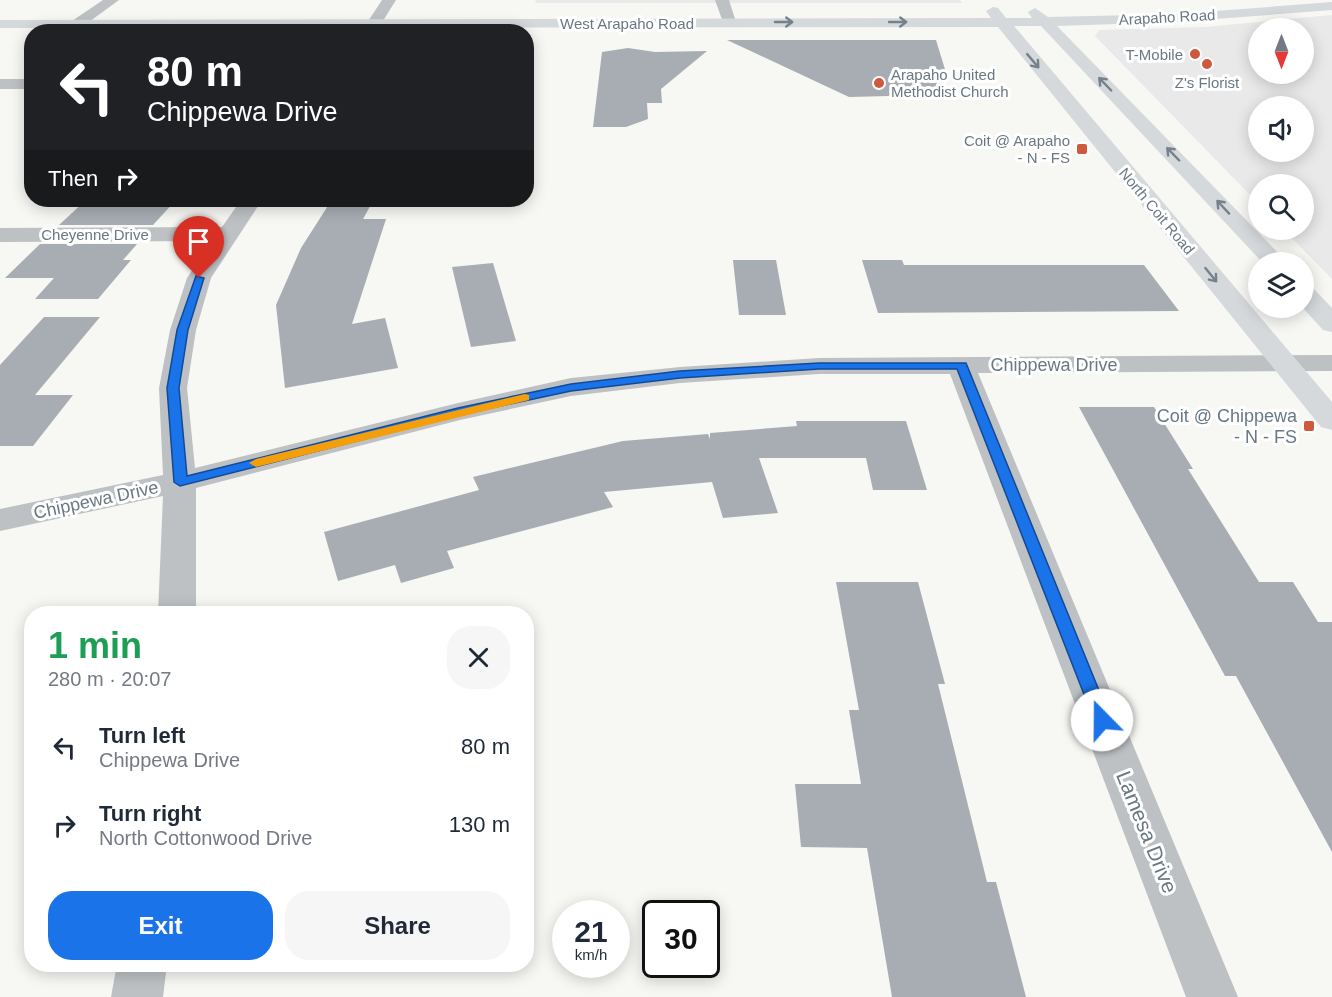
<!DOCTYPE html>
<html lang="en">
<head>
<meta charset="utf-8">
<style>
  body { margin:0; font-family:Helvetica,sans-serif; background:#f6f6f7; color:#1f2937; height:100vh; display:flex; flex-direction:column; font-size:22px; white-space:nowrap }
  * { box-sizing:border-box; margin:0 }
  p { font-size:20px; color:#747a83 }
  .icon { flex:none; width:33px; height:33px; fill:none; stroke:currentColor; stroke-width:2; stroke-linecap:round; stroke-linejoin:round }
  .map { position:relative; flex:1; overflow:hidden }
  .drawer { position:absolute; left:24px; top:606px; width:510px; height:366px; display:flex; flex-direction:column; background:#fff; border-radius:24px; box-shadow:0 3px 15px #0003 }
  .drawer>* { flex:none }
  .guide { position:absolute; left:24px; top:24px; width:510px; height:183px; border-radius:24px; box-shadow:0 3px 15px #0003; background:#202124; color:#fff; overflow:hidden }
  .needle { width:39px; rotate:180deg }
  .tools { position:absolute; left:1248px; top:18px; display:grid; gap:12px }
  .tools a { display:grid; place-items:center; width:66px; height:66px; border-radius:50%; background:#fff; box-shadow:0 3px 15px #0003; font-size:30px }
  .speed { position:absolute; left:552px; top:900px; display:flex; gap:12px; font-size:30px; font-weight:700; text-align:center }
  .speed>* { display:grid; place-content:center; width:78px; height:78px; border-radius:50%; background:#fff; box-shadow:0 3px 15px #0003; line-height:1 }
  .speed small { font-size:15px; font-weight:400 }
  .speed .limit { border:3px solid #111; border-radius:9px; background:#fff; color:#111 }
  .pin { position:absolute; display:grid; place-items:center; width:51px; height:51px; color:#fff; margin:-62px -26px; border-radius:50% 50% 50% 0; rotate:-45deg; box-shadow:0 0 6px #0007 }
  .pin .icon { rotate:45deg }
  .me { position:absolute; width:66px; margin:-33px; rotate:338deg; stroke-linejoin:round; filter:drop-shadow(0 0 4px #0008) }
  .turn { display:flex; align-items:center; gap:21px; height:126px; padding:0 24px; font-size:27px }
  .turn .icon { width:78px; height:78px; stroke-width:2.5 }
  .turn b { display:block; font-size:42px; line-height:51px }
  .then { display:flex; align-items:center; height:57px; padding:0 24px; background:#0003; gap:12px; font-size:22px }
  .round { display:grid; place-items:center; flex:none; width:63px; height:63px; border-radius:24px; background:#f6f6f7 }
  .summary { display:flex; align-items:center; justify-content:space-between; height:102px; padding:0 24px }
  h1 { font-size:36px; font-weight:600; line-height:45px; color:#1e9e55 }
  .primary-button { display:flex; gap:12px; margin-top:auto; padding:12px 24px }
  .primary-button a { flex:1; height:69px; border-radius:24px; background:#1a73e8; color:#fff; font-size:24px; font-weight:600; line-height:69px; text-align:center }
  .primary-button a+a { background:#f6f6f7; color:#1f2937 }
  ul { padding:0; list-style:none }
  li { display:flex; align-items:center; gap:18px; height:78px; padding:0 24px }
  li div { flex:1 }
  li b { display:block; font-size:22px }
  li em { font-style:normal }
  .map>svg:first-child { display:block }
  .built { fill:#e8e9e8; fill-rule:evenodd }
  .building { fill:#a7adb3 }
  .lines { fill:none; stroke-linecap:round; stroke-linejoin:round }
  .minor { fill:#bdc1c4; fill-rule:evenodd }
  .major { fill:#d5d9dc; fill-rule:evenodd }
  .oneway { stroke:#75828b }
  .route { fill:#1a73e8; stroke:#114b97; stroke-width:1.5 }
  .slow { fill:#f59e0b }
  .poi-dot { fill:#ce593d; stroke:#fff; stroke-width:2 }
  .labels { text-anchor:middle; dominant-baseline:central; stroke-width:6; stroke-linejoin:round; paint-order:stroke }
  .far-street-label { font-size:15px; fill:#6a7882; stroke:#fff }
  .far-poi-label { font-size:15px; fill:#6a7882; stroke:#fff; text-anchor:end }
  .street-label { font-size:18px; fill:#6a7882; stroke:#fff }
  .poi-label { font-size:18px; fill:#6a7882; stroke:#fff; text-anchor:end }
  .near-street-label { font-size:21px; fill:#6a7882; stroke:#fff }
</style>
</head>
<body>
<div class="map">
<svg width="1332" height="997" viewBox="0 0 1332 997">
  <rect width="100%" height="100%" fill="#f7f7f4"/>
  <g class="built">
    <polygon points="536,0 960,0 962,3 535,3"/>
    <path d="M1332 15V279L1284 230H1304V184H1258V203L1095 36 1099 30 1205 27ZM1258 28H1304V74H1258ZM1258 106H1304V152H1258Z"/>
  </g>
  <g class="building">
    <polygon points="727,40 936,40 947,76 928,95 849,97"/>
    <polygon points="628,48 655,52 707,51 661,89 662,103 647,103 648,119 626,127 593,127 602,52"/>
    <polygon points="86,200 176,200 153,225 59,225"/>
    <polygon points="331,201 373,201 363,219 386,219 352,324 385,318 398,368 285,388 276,305 301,248"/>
    <polygon points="40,244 137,244 123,260 131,260 98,299 35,299 54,278 5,278"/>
    <polygon points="733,260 776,260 786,315 739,315"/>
    <polygon points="862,260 902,260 904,265 1144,265 1179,311 878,313"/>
    <polygon points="493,263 516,341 471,347 452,267"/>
    <polygon points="44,317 100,317 35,395 73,395 33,446 0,446 0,365"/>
    <polygon points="1079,407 1154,407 1193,469 1188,469 1259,582 1293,582 1318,622 1332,622 1332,852 1236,676 1225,676"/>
    <polygon points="796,421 906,421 927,490 873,490 866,458 759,458 778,513 723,518 712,482 604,492 613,507 447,551 454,568 401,583 395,565 338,581 324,532 479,490 473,477 623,441 708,434 710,439 710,433 797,426"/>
    <polygon points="836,582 918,582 945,684 938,684 987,882 996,882 1026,997 892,997 867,848 801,847 795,784 861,784 849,710 859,710"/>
  </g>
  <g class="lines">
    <g class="minor">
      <polygon points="103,0 119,0 82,27 72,27 70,24 72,21"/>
      <polygon points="382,0 396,0 376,32 361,32"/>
      <polygon points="715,0 729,0 736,22 734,25 724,25"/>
      <rect x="0" y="79" width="32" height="10"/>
      <polygon points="241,200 262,200 211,278 196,330 187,388 195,468 458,403 571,378 680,367 819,358 1332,355 1332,371 978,373 1238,997 1186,997 950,374 819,374 680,383 571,396 460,420 196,488 196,614 158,614 163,496 0,531 0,509 163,475 159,388 170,330 187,278 212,241 0,242 0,228 222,227"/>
      <polygon points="117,964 167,964 163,997 111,997"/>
    </g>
    <g class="major">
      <polygon points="1332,2 1332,10 1177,22 1057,26 1287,262 1262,262 1041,26 1014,26 1332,402 1332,430 1321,427 998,27 0,28 0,20 991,18 986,11 993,7 998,8 1006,18 1032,18 1028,12 1035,8 1048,17 1177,14"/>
      <polygon points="1304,285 1313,288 1332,308 1332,332 1323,330 1303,308"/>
    </g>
  </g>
  <defs><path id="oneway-shaft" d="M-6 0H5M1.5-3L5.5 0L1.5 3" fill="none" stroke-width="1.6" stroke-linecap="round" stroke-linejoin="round" transform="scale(1.5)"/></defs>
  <g class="oneway">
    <use href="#oneway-shaft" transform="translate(784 22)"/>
    <use href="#oneway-shaft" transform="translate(898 22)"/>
    <use href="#oneway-shaft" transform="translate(1033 61) rotate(50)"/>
    <use href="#oneway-shaft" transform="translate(1105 84) rotate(-134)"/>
    <use href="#oneway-shaft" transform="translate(1173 154) rotate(-134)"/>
    <use href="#oneway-shaft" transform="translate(1223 207) rotate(-133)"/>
    <use href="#oneway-shaft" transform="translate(1211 275) rotate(51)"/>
  </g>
  <polygon class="route" points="196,276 204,278 188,330 179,388 187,476 458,408 571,384 680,371 819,363 966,363 1111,720 1108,725 1096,725 1094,720 957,369 819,369 680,378 571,391 459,415 180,486 174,482 167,388 177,330"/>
  <polygon class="slow" points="525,394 529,395 529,400 256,467 249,463 256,459"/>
  <g class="poi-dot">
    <circle cx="1195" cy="54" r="6"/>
    <circle cx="1207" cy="64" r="6"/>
    <circle cx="879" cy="83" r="6"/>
    <rect x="1076" y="143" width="12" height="12" rx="3"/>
    <rect x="1303" y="420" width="12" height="12" rx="3"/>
  </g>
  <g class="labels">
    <g class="far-street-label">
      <text transform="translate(1167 17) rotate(-3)">Arapaho Road</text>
      <text x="627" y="23">West Arapaho Road</text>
      <text transform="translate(1157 211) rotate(50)">North Coit Road</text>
      <text x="95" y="234">Cheyenne Drive</text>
    </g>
    <g class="far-poi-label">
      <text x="1183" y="54">T-Mobile</text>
      <text x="891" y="74" text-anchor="start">Arapaho United<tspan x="891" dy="17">Methodist Church</tspan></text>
      <text x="1207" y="82" text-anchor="middle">Z's Florist</text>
      <text x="1070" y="140">Coit @ Arapaho<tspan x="1070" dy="17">- N - FS</tspan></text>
    </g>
    <g class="street-label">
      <text x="1054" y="365">Chippewa Drive</text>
      <text transform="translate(96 500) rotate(-12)">Chippewa Drive</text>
    </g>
    <g class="poi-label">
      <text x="1297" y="416">Coit @ Chippewa<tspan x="1297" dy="21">- N - FS</tspan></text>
    </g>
    <g class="near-street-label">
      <text transform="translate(1147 832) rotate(68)">Lamesa Drive</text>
    </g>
  </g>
</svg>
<div class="tools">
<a><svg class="needle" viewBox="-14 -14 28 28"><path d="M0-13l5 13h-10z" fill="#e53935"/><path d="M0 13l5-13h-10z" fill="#747a83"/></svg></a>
<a><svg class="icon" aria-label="sound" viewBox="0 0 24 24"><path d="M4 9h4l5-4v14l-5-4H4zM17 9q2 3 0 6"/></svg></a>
<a><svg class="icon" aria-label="search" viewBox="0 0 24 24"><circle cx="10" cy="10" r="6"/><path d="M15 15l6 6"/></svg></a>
<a><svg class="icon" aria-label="layers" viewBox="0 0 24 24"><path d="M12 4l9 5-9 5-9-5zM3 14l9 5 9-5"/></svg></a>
</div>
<div class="speed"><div>21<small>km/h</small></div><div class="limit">30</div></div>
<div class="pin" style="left:199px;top:278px;background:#d93025"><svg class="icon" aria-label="arrive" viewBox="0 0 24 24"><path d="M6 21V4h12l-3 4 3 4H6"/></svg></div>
<svg class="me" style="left:1102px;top:720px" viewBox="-20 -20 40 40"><circle r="19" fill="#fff"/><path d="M0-13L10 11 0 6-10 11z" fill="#1a73e8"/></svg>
<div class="guide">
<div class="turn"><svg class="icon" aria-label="left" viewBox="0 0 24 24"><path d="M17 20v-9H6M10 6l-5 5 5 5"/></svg><div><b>80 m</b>Chippewa Drive</div></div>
<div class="then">Then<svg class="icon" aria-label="right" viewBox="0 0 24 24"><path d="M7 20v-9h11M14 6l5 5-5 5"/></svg></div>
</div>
<section class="drawer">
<div class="summary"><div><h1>1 min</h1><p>280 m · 20:07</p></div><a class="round"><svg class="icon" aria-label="close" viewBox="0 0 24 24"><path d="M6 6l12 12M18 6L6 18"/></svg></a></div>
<ul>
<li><svg class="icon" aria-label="left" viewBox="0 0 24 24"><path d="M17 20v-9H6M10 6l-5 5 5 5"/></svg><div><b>Turn left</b><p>Chippewa Drive</p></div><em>80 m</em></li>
<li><svg class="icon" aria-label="right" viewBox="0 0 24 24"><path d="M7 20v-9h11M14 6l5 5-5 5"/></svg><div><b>Turn right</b><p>North Cottonwood Drive</p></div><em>130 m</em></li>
</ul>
<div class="primary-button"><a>Exit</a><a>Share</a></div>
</section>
</div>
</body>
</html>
